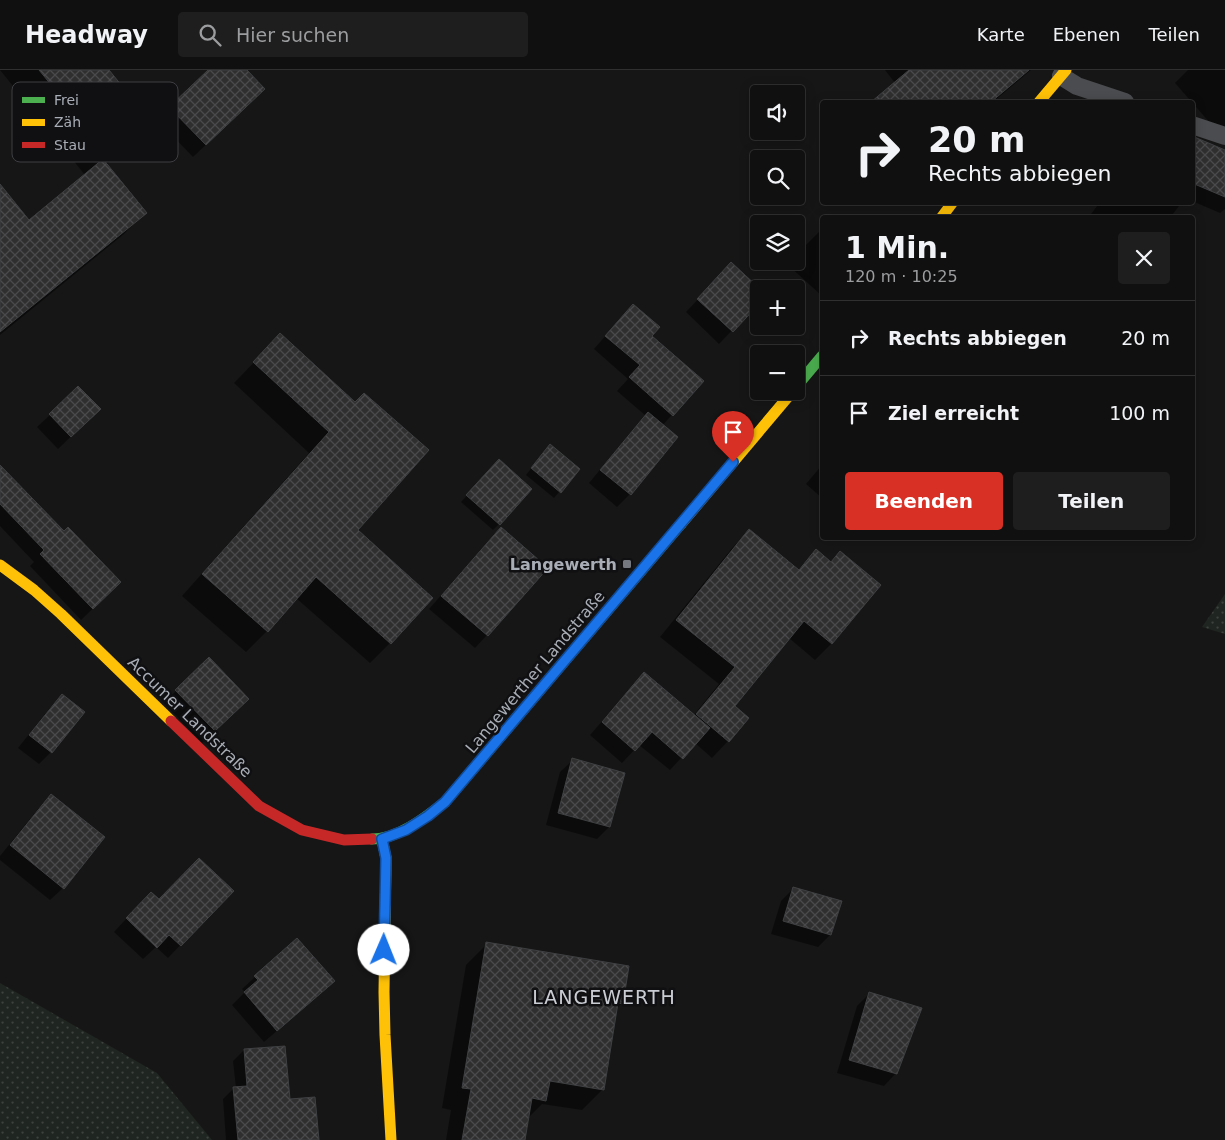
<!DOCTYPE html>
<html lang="de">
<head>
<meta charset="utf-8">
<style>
  body { margin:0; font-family:"DejaVu Sans",sans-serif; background:#1e1e1e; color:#f1f3f6; height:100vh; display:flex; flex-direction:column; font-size:19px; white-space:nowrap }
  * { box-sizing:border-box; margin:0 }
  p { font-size:16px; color:#9c9d9f }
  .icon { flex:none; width:28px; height:28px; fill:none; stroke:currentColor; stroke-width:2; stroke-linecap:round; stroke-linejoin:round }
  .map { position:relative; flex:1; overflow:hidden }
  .drawer { position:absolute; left:820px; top:145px; width:375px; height:325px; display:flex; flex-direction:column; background:#101010; border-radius:5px; box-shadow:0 2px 12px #0003,0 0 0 1px #303030 }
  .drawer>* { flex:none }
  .top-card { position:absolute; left:820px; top:30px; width:375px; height:105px; border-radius:5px; box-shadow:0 2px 12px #0003,0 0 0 1px #303030; background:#101010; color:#f1f3f6; overflow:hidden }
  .controls { position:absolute; left:750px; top:15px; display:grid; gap:10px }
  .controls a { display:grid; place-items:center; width:55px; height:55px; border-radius:5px; background:#101010; box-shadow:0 2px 12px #0003,0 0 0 1px #303030; font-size:25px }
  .pin { position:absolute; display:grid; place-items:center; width:42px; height:42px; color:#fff; margin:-51px -21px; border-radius:50% 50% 50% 0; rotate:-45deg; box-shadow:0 0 5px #0007 }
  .pin .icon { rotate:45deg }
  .me { position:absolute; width:55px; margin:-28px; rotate:1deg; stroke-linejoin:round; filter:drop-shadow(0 0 4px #0008) }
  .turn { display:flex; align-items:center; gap:18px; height:105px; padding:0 25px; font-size:22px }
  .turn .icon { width:65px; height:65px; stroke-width:2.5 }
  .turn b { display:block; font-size:35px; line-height:42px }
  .round { display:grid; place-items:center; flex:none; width:52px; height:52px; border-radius:5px; background:#1e1e1e }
  .summary { display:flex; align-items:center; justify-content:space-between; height:85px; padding:0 25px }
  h1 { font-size:30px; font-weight:600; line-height:38px }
  .button { display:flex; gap:10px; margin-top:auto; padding:10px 25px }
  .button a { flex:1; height:58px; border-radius:5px; background:#d93025; color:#fff; font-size:20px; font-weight:600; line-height:58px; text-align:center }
  .button a+a { background:#1e1e1e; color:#f1f3f6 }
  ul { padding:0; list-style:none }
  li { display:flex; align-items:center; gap:15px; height:75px; padding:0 25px; border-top:1px solid #303030 }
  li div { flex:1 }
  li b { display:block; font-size:19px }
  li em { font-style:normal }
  header { display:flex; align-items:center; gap:30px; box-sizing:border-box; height:70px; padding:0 25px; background:#101010; border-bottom:1px solid #303030 }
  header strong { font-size:24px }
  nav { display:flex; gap:28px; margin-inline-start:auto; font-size:18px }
  .search { width:350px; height:45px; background:#1e1e1e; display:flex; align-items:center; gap:12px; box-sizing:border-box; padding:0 18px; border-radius:5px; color:#9c9d9f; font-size:19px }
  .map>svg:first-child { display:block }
  .grass { fill:url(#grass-dots) }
  .shadow { fill:#0007 }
  .building { fill:url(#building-cross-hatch); stroke:#3f4042 }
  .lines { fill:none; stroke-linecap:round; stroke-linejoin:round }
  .lane { stroke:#4b4c4f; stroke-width:18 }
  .fast { stroke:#4caf50; stroke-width:11 }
  .slow { stroke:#ffc107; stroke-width:11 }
  .jam { stroke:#c62828; stroke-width:11 }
  .route-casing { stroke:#114b97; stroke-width:12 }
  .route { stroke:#1a73e8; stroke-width:9 }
  .poi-dot { fill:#75787e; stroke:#101012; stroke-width:2 }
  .labels { text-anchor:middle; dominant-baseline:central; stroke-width:5; stroke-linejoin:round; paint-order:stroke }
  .poi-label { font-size:16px; font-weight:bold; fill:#a8adb6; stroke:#101012; text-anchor:end }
  .street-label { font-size:16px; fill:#a8adb6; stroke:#101012 }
  .quarter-label { font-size:19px; letter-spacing:1px; fill:#c9ccd3; stroke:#101012 }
  .key { fill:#101012; stroke:#3e3f43; stroke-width:1 }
  .key-label { font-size:14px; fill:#a8adb6 }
</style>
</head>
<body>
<header>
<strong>Headway</strong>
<div class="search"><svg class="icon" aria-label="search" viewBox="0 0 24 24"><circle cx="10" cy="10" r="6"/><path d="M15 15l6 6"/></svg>Hier suchen</div>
<nav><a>Karte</a><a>Ebenen</a><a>Teilen</a></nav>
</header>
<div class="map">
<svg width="1225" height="1070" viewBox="0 0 1225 1070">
  <defs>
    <pattern id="grass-dots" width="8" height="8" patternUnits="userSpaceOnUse" patternTransform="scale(1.25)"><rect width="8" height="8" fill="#1f2520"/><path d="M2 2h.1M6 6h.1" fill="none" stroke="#3d423e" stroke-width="1.8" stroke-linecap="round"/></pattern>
    <pattern id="building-cross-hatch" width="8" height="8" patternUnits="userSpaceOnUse" patternTransform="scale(1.25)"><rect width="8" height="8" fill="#2f2f30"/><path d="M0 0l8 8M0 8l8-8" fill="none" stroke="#4a4a4c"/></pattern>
  </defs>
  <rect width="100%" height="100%" fill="#161616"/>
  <g class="grass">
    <polygon points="1225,524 1225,564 1202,557"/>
    <polygon points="0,913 157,1003 212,1070 0,1070"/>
  </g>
  <g class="shadow">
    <polygon points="0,0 108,0 151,54 130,76 106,95 145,142 124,164 0,265 0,116 29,151 85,105"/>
    <polygon points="210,0 245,0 251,32 193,87 158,51"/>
    <polygon points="885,0 1031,0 993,32 873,32 895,13"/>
    <polygon points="1188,0 1225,0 1225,70 1175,13"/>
    <polygon points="1192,68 1225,82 1225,139 1220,143 1192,131"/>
    <polygon points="1100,132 1182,132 1170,148 1088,148"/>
    <polygon points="819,162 822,165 822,226 788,195 791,191 796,191 796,185"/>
    <polygon points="719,207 759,232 719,274 686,242"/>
    <polygon points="633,236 650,266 702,311 662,356 630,424 617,437 589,413 636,356 646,346 617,321 628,309 594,279 621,248"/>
    <polygon points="260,286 354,334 356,460 390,573 370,593 296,528 267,561 246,582 182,526 309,383 234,313"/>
    <polygon points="50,345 86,352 58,379 37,357"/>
    <polygon points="544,382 578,400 554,428 526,405"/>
    <polygon points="822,395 822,428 806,414"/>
    <polygon points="493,397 499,454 493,460 461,432"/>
    <polygon points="0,418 108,524 81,550 30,496 34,492 0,456"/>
    <polygon points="501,459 546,498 487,565 475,578 429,539 488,472"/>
    <polygon points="749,461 798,500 816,481 830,493 840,482 880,515 831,574 815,590 789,568 733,637 728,671 712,688 695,673 670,700 639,675 622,693 590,665 632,617 644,604 693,646 719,614 660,567 733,477"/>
    <polygon points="176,621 235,642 202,673 164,633"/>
    <polygon points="63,625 51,682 39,694 18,678 50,638"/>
    <polygon points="573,690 609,757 597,769 546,755 560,702"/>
    <polygon points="52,726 63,818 50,830 0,790 0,786 39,738"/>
    <polygon points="794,818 830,865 818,877 771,864 781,831"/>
    <polygon points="232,821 168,888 156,877 143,889 114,862 138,836 159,831"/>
    <polygon points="487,874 622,933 616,939 603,1019 582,1040 542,1034 528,1048 524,1070 446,1070 451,1040 442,1038 466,895"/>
    <polygon points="255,907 320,924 264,972 232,935 245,922 242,919"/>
    <polygon points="869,924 896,1003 884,1016 837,1003 857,936"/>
    <polygon points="244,980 289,1030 318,1070 226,1070 223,1029 234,1018 236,1018 233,991"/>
  </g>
  <g class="building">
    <polygon points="39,0 109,0 153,54 111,88"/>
    <polygon points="208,0 247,0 265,19 206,75 169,37"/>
    <polygon points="909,0 1029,0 991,32 871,32"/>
    <polygon points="1192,66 1225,80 1225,127 1192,113"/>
    <polygon points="103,89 147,143 0,262 0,114 29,150"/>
    <polygon points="731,192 759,218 759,234 733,262 697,229"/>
    <polygon points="633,234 660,257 652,266 704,311 673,346 629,307 640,295 605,266"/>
    <polygon points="280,263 355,332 364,323 429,380 358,460 433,528 391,574 316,507 268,562 202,504 329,362 253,292"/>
    <polygon points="78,316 101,339 71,367 49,344"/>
    <polygon points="648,342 678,367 631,425 600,400"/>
    <polygon points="550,374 580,399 561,423 531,398"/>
    <polygon points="499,389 532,419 500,455 466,425"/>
    <polygon points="0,395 64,461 68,457 121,512 93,539 40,484 44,480 0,434"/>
    <polygon points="501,457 548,498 488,566 441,526"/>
    <polygon points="749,459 799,500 816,479 831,492 840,481 881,515 832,574 804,551 735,636 749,648 729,672 696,644 735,597 676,550"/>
    <polygon points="209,587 249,629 215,661 175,620"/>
    <polygon points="644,602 710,658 683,689 652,662 635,681 602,652"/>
    <polygon points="62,624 85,642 52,683 29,665"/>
    <polygon points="572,688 625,703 610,757 558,743"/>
    <polygon points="51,724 105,767 64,819 10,775"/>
    <polygon points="199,788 234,821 181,876 169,865 157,878 126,848 151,822 159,829"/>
    <polygon points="793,817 842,831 831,865 783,851"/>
    <polygon points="297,868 335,911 277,961 244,922 258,910 254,906"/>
    <polygon points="486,872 629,896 623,934 618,933 604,1020 550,1011 546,1031 532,1028 525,1070 462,1070 471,1019 462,1018"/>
    <polygon points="869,922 922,938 897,1004 849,990"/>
    <polygon points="285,976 290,1029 315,1027 319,1070 238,1070 233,1017 247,1016 244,979"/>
  </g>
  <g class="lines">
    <g class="lane">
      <polyline points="1061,6 1077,16 1125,32"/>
      <polyline points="1192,55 1225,66"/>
    </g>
    <g class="fast">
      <polyline points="796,317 822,286"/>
      <path d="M372 769C398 769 425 748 445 732L681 454"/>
    </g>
    <g class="slow">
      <polyline points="1039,32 1066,0"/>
      <polyline points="941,148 953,132"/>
      <polyline points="681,454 793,321"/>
      <polyline points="0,495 34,520 61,544 171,651"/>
      <polyline points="382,769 386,788 384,922 385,965 391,1070"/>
    </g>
    <polyline class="jam" points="171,651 259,736 302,760 344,770 372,769"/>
  </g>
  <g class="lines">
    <defs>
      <polyline id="route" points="384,880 386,788 382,769 406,760 428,746 445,732 733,392"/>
    </defs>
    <use href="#route" class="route-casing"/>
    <use href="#route" class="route"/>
  </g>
  <rect class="poi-dot" x="622" y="489" width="10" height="10" rx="2.5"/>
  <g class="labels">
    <g class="poi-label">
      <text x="617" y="494">Langewerth</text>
    </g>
    <g class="street-label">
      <text transform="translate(535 602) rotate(-50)">Langewerther Landstraße</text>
      <text transform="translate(190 647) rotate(44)">Accumer Landstraße</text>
    </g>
    <g class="quarter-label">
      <text x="604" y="927">LANGEWERTH</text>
    </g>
  </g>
  <rect x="12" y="12" width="166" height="80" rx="8" class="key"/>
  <rect x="22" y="27" width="23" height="6" fill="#4caf50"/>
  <rect x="22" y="49" width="23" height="7" fill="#ffc107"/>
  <rect x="22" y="72" width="23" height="6" fill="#c62828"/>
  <g class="key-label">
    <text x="54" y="35">Frei</text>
    <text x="54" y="57">Zäh</text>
    <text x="54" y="80">Stau</text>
  </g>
</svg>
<div class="controls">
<a><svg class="icon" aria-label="sound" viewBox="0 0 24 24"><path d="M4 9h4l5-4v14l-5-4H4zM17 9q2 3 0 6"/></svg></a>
<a><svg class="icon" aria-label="search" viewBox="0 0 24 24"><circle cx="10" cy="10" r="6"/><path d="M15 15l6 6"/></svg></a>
<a><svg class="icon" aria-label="layers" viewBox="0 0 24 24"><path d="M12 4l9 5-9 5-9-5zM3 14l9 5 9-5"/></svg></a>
<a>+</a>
<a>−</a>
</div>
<div class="pin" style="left:733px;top:392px;background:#d93025"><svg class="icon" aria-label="arrive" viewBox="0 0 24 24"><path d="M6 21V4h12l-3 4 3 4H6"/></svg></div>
<svg class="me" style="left:384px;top:880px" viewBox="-20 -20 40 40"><circle r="19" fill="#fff"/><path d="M0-13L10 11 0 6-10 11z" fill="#1a73e8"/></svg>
<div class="top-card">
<div class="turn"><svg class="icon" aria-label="right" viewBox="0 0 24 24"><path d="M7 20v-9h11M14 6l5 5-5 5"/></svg><div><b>20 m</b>Rechts abbiegen</div></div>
</div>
<section class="drawer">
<div class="summary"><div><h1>1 Min.</h1><p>120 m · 10:25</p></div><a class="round"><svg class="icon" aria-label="close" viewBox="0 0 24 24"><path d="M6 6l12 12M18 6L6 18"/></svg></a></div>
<ul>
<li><svg class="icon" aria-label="right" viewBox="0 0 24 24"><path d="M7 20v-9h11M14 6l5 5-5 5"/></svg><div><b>Rechts abbiegen</b></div><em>20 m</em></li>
<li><svg class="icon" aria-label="arrive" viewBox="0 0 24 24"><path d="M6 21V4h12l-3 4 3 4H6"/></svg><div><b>Ziel erreicht</b></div><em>100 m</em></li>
</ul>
<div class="button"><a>Beenden</a><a>Teilen</a></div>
</section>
</div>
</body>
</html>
